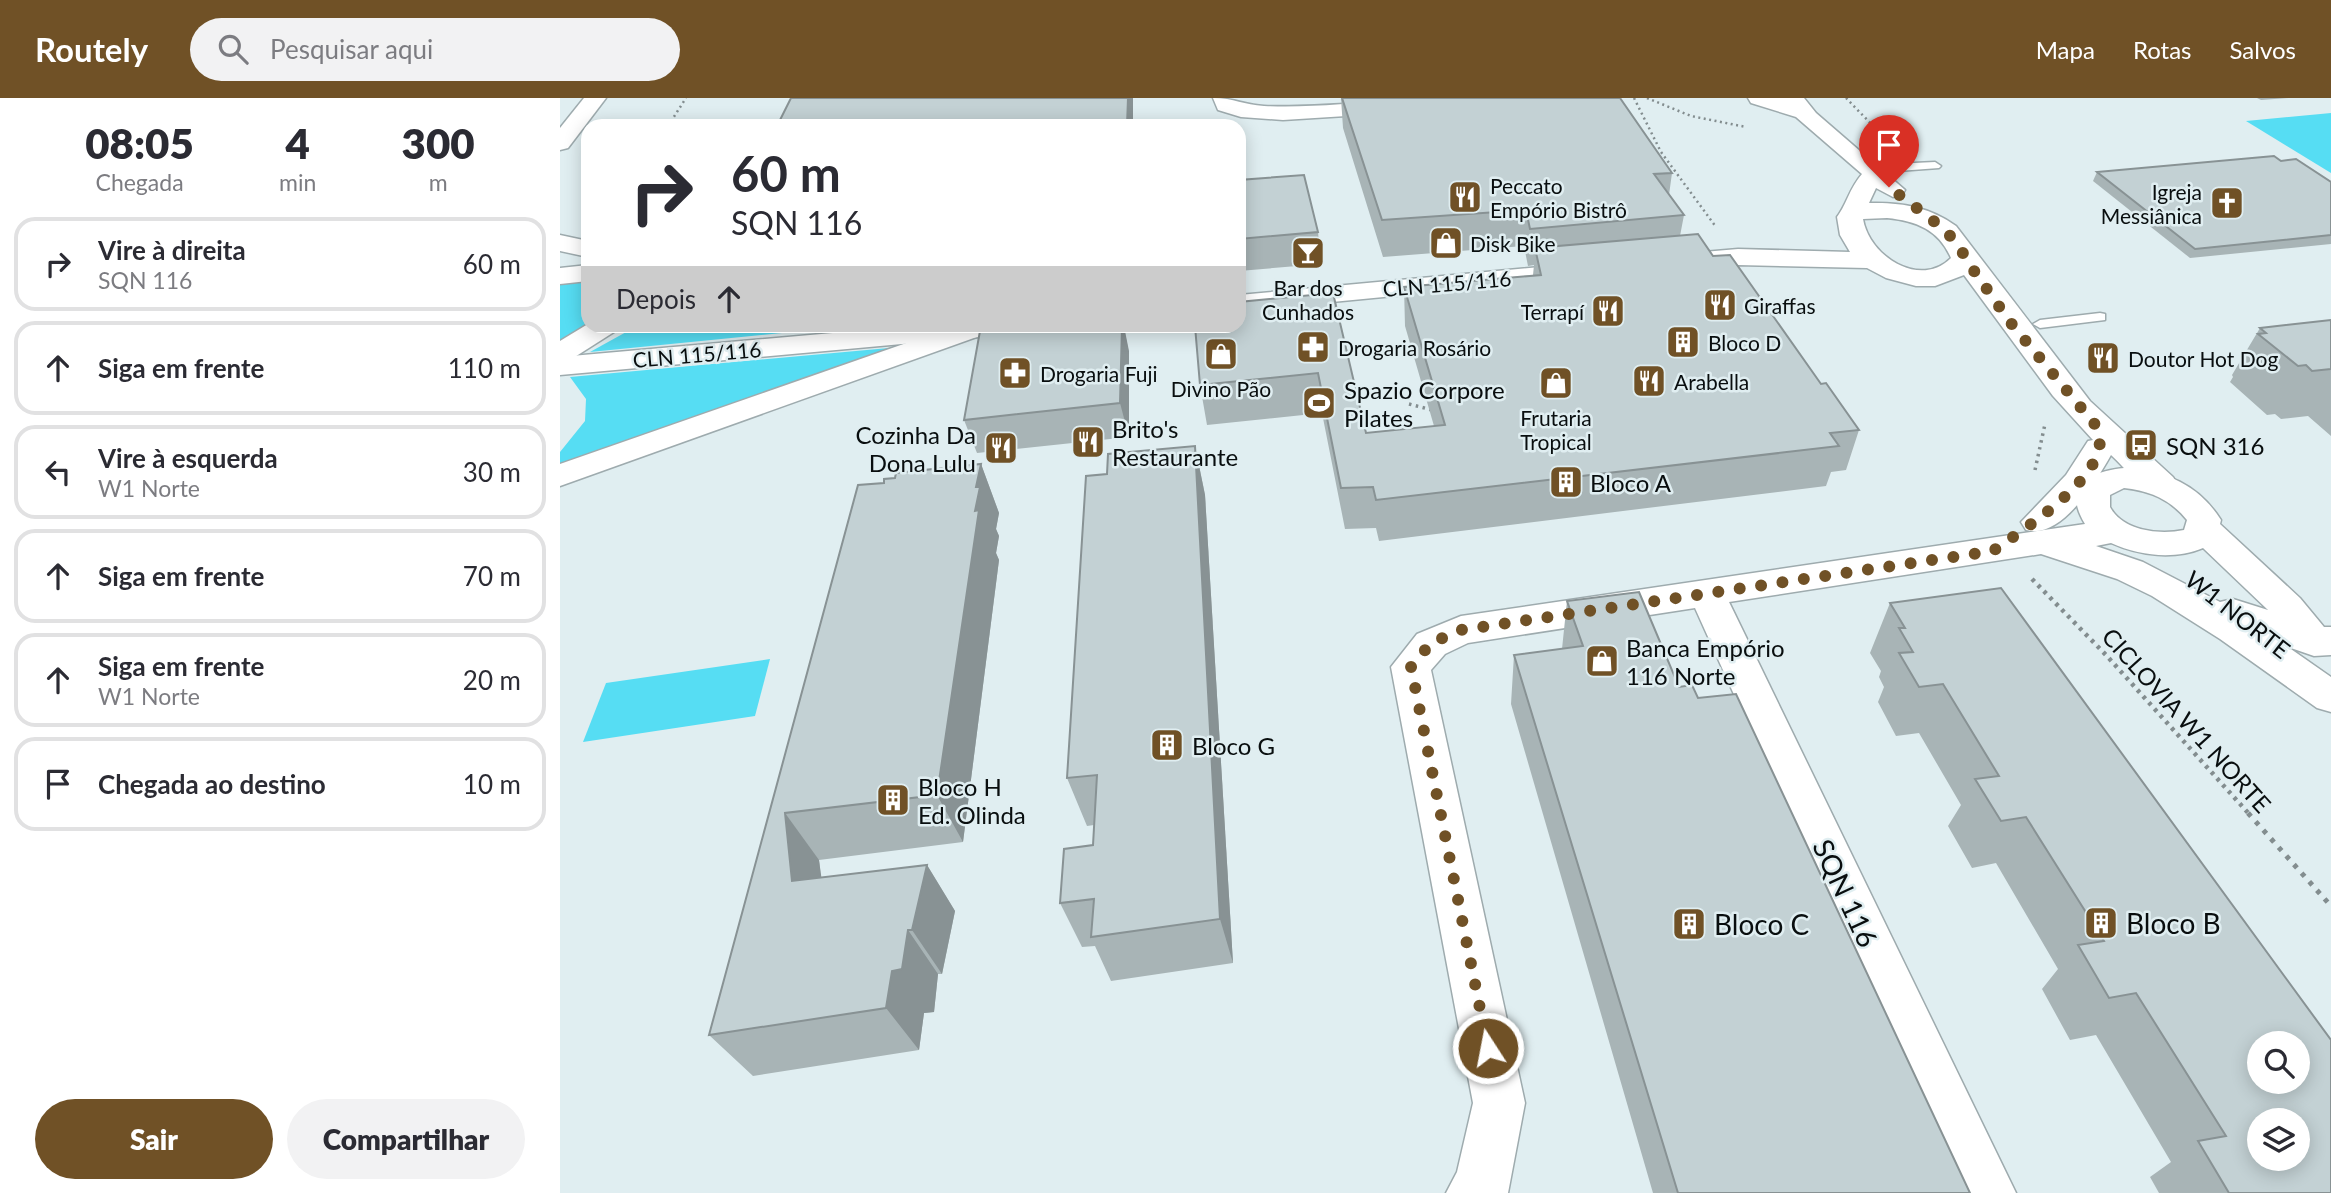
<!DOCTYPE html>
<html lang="pt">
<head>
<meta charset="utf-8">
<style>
  body { margin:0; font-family:Lato,sans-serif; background:#f2f2f3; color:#2b2b33; height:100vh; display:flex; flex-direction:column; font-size:26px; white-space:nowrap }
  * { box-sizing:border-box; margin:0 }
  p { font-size:23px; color:#7c7c81 }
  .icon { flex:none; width:38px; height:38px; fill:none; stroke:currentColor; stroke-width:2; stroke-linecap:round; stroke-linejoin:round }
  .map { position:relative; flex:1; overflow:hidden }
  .drawer { display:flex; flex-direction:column; background:#fff; width:560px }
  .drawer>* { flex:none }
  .hud { position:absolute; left:21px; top:21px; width:665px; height:214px; border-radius:21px; box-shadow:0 4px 18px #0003; background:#fff; color:#2b2b33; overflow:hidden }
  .controls { position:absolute; left:1687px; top:933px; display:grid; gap:14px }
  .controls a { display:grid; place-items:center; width:63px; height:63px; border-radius:50%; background:#fff; box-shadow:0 4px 18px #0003; font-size:35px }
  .pin { position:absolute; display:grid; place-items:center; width:60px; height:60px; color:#fff; margin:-72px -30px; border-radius:50% 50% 50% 0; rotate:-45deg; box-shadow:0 0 7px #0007 }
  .pin .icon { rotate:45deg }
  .me { position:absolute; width:77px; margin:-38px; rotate:349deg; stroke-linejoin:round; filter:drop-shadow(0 0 5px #0008) }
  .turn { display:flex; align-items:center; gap:24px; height:147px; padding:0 35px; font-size:32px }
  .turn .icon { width:91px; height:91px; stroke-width:2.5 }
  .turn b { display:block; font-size:49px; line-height:60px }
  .then { display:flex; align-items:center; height:66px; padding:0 35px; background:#0003; gap:14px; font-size:26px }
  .eta { display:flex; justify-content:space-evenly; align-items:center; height:119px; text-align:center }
  .eta b { font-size:42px; font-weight:800; line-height:49px }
  .action { display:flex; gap:14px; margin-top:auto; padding:14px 35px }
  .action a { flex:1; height:80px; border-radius:42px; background:#705126; color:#fff; font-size:28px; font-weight:800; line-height:80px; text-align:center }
  .action a+a { background:#f2f2f3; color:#2b2b33 }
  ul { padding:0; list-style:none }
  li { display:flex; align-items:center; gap:21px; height:94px; margin:0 14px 10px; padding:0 21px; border:4px solid #e1e1e2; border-radius:21px }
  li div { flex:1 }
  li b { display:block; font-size:26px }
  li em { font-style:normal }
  header { display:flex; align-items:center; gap:42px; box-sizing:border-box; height:98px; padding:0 35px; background:#705126; color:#fff }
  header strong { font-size:33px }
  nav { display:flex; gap:38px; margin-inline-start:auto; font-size:24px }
  .search { width:490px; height:63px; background:#f2f2f3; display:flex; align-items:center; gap:18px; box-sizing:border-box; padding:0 24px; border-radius:38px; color:#7c7c81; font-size:26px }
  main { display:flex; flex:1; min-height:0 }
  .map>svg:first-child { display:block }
  .green { fill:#56ddf3 }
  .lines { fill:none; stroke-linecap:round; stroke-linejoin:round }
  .lane-casing { stroke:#9eabae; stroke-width:3 }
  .street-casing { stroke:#9eabae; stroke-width:3 }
  .secondary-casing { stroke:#9eabae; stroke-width:3 }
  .primary-casing { stroke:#9eabae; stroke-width:3 }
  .path-far3 { stroke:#838d8f; stroke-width:2.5; stroke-dasharray:2 3.5; stroke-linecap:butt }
  .path-far2 { stroke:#838d8f; stroke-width:3.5; stroke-dasharray:2.5 4.5; stroke-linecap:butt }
  .path-far1 { stroke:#838d8f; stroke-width:4.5; stroke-dasharray:3.5 5; stroke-linecap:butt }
  .path { stroke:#838d8f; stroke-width:5; stroke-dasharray:4.5 7; stroke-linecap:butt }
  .lane { fill:#fff; fill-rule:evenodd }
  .street { fill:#fff; fill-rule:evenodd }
  .secondary { fill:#fff; fill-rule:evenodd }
  .primary { fill:#fff; fill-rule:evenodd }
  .wall { fill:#a8b4b6 }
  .shaded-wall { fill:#889294 }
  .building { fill:#c3d1d4; stroke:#889294; stroke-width:2; fill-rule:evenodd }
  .route { stroke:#705126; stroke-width:12; stroke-dasharray:0 21.6 }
  .labels { text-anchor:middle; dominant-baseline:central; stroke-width:5; stroke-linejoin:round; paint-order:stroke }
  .far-poi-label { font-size:21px; fill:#090e0f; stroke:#e0eef1; text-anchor:start }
  .far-street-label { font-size:21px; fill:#090e0f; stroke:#e0eef1 }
  .poi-label { font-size:24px; fill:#090e0f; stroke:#e0eef1; text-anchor:start }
  .street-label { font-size:24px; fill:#090e0f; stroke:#e0eef1 }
  .near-street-label { font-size:28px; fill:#090e0f; stroke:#e0eef1 }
  .near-poi-label { font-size:28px; fill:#090e0f; stroke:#e0eef1; text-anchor:start }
</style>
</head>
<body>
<header>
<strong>Routely</strong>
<div class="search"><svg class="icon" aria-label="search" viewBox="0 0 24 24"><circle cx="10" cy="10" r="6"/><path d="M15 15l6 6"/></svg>Pesquisar aqui</div>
<nav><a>Mapa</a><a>Rotas</a><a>Salvos</a></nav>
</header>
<main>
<section class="drawer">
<div class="eta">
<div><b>08:05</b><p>Chegada</p></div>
<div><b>4</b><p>min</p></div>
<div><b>300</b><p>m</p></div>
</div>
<ul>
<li><svg class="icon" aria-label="right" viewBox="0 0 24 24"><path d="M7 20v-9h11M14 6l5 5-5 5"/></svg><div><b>Vire à direita</b><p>SQN 116</p></div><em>60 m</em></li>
<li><svg class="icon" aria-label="ahead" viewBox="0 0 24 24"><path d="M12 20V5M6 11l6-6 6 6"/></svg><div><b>Siga em frente</b></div><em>110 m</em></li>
<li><svg class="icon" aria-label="left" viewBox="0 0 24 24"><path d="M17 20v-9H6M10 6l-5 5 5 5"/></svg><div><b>Vire à esquerda</b><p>W1 Norte</p></div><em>30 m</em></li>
<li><svg class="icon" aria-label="ahead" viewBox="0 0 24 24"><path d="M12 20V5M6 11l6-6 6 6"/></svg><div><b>Siga em frente</b></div><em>70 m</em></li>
<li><svg class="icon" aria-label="ahead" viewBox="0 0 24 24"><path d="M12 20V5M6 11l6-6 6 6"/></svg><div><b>Siga em frente</b><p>W1 Norte</p></div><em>20 m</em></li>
<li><svg class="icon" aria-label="arrive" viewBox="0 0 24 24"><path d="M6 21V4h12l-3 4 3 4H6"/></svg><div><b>Chegada ao destino</b></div><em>10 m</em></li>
</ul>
<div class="action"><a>Sair</a><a>Compartilhar</a></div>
</section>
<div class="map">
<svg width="1771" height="1095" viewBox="0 0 1771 1095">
  <rect width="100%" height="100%" fill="#e0eef1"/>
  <g class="green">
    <polygon points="1771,15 1771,75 1686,23"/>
    <polygon points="0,181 28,181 28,228 0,249"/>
    <polygon points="77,228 292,228 30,254"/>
    <polygon points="340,249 271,271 0,371 0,354 25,323 26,301 10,279"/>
    <polygon points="210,561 195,618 23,644 46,585"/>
  </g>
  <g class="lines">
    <defs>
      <g id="lane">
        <polygon points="1375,64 1381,68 1379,70 1311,75 1305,71 1311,67"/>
        <polygon points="1540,215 1545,216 1545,222 1480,230 1473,226 1480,222"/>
      </g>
      <g id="street">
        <path d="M653 0C674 0 684 7 704 8 748 10 791 5 834 3L845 9 834 15 723 22 681 19 658 12Z"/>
        <path d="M1564 370C1606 373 1638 386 1661 422L1660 426 1740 500 1764 529H1771V557L1754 558 1728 549 1771 579V614L1757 610 1660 541 1592 498 1557 481 1481 456 1169 504 1456 1095H1399L1135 510 908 545 885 556 871 572 965 1005 948 1095H886L897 1074 913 1005 831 569 857 536 901 518 1525 426C1502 388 1528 374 1564 370ZM1564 390C1590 393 1610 401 1627 422L1624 432C1599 437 1563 433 1550 409V397ZM1551 445C1580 458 1614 462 1643 450L1708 512 1673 501 1660 504 1583 464 1536 448Z"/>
      </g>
      <g id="secondary">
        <path d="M1188 0H1244L1256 15 1345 92 1342 97 1333 99 1316 90 1309 105C1341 104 1370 109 1396 128L1530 303 1613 379 1618 387 1613 395C1586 402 1570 374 1551 357 1535 385 1501 442 1466 432L1461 424 1506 377 1528 343 1533 342 1493 298 1404 177 1375 188H1356L1326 180 1307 170 1178 167 1120 172 1111 170 1107 164 1111 158 1120 156 1178 151 1290 154 1280 137 1277 119C1288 104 1288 93 1302 76L1236 19 1191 5ZM1327 120C1357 123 1379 132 1391 160 1360 191 1309 158 1303 121Z"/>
        <polygon points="1001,167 1010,169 1014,175 1010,181 679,213 679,197"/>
        <polygon points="352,228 455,228 451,234 441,237 0,277 0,259"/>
      </g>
      <g id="primary">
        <polygon points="24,0 46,0 8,50 0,52 0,30"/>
        <polygon points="0,137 28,143 28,159 0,153"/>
        <polygon points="28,167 28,183 0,186 0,170"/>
        <polygon points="28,226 58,228 54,234 10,262 0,265 0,243"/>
        <polygon points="395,228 429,230 425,236 0,388 0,366"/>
      </g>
    </defs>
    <use href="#lane" class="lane-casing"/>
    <use href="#street" class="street-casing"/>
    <use href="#secondary" class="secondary-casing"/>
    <use href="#primary" class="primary-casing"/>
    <g class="path-far3">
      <polyline points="1074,0 1101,54 1156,129"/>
      <polyline points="1087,0 1131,18 1186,29"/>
      <polyline points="1286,0 1318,33"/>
      <polyline points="108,28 126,0"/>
    </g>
    <g class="path-far2">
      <polyline points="849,306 872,312"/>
      <polyline points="1475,372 1485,326"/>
    </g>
    <polyline class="path-far1" points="1472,481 1546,557 1690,717"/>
    <polyline class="path" points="1688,715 1771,808"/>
    <use href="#lane" class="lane"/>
    <use href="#street" class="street"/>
    <use href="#secondary" class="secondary"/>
    <use href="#primary" class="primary"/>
  </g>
  <g class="wall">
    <polygon points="781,0 1060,0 1112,75 1109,97 1124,117 1120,138 1153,158 1299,332 1286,372 1271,374 1266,388 819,443 816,430 785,431 762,315 647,327 640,287 773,195 806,335 874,328 845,228 844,189 973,177 974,167 968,168 964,148 823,159 783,30"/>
    <polygon points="1697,0 1728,0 1701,2"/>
    <polygon points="1721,63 1771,84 1771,146 1630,160 1533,83 1537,74"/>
    <polygon points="679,82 758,134 761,166 679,173"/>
    <polygon points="1771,222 1771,338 1748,318 1721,321 1715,316 1707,317 1670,284 1673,279 1672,277 1700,230"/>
    <polygon points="569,253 569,339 417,355 404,322"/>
    <polygon points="635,348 645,397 673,865 551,883 535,848 522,849 500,805 533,747 534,727 527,728 507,680 547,376"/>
    <polygon points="421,366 439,415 436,431 439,438 436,455 439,462 403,744 259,762 261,780 367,767 395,813 382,876 378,876 374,914 364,915 359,952 193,978 149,937 324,385 335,380"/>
    <polygon points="1007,503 1119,589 1138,600 1410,1095 1093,1095 951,606 954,557 1002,551"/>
    <polygon points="1330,505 1771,1095 1599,1095 1590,1079 1611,1064 1536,937 1510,942 1482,891 1498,871 1436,765 1412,770 1388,728 1401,707 1359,635 1336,638 1318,604 1324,589 1319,579 1321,573 1310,555"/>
  </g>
  <g class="shaded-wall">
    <polygon points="568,0 573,0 573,28 567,28"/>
    <polygon points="562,228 564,228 569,253 569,339 560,305"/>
    <polygon points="635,348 645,397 673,865 660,821"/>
    <polygon points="421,366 439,415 436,431 439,438 436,455 439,462 403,744 377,697 415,413 416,389"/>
    <polygon points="225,715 259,762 268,828 232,783"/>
    <polygon points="367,767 395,813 382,876 352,832"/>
    <polygon points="348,832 378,876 374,914 364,915 359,952 326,910 332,873"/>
  </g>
  <g class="building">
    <polygon points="231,0 568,0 567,28 217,28"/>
    <polygon points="782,0 1060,0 1112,75 1094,76 1124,117 970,131 966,112 822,122"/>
    <polygon points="1714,58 1721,63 1736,61 1771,84 1771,137 1635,151 1537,74"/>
    <polygon points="744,77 758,134 679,141 679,82"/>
    <polygon points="1138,136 1153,158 1170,157 1261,286 1266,285 1299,332 1270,335 1279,348 816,402 813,389 781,390 758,275 640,287 635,228 679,228 679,204 773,195 806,335 885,327 844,189 981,177 975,150"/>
    <polygon points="1771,222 1771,271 1752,273 1746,267 1738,268 1698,236 1706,235 1700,230"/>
    <polygon points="480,228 562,228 560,305 404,322 420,233"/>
    <polygon points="635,348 660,821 531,839 534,801 500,805 504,751 533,747 537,677 507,680 526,378 547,376 548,356"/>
    <polygon points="421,366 416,389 420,389 415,413 419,412 377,697 225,715 232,783 367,767 352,832 348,832 342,871 332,873 326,910 149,937 298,387 324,385 324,381 335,380 336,375"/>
    <path d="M1441 490 1771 942V1095H1669L1638 1043 1666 1038 1576 895 1549 900 1518 847 1544 843 1466 719 1441 723 1415 681 1439 678 1383 586 1359 589 1339 555 1353 554 1339 530H1345L1330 505ZM1699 945H1738V984H1699ZM1699 1022H1738V1060H1699Z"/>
    <polygon points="1079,494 1119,589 1132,587 1138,600 1176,596 1410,1095 1118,1095 954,557 1023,548 1007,503"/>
  </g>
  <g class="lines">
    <path class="route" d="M928 950 851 569 871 545 901 532 1433 453C1464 431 1530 389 1539 351 1541 345 1538 335 1537 329L1450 224 1405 160C1396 134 1352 108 1329 89"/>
  </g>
  <defs>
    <symbol id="restaurant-square" viewBox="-11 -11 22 22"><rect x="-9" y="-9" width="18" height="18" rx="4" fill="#705126" stroke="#e0eef1"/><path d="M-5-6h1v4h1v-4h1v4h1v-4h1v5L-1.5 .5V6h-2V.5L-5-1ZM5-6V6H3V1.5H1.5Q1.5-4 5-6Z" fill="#fff"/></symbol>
    <symbol id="church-square" viewBox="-11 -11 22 22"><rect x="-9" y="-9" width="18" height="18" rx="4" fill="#705126" stroke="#e0eef1"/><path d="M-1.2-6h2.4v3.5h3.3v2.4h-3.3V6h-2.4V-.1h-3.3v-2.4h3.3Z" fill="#fff"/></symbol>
    <symbol id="shop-square" viewBox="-11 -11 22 22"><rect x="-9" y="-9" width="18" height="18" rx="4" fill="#705126" stroke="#e0eef1"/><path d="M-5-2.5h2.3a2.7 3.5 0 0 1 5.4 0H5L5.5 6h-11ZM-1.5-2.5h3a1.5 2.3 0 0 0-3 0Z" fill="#fff"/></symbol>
    <symbol id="bar-square" viewBox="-11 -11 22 22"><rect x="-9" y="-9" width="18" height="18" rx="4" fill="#705126" stroke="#e0eef1"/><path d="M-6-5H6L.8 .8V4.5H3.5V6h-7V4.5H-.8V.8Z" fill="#fff"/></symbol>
    <symbol id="building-square" viewBox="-11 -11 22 22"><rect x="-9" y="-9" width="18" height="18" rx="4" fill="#705126" stroke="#e0eef1"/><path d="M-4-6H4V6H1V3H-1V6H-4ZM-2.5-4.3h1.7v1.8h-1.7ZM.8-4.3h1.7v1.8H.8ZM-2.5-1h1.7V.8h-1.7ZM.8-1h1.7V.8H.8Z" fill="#fff"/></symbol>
    <symbol id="pharmacy-square" viewBox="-11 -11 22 22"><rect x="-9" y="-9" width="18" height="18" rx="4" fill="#705126" stroke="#e0eef1"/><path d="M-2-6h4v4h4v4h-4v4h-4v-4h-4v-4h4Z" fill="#fff"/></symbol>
    <symbol id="stadium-square" viewBox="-11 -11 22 22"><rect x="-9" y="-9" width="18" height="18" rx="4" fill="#705126" stroke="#e0eef1"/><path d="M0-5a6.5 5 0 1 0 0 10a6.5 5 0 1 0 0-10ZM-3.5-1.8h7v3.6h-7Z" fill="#fff"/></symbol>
    <symbol id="bus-square" viewBox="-11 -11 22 22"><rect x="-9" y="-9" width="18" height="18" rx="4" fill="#705126" stroke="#e0eef1"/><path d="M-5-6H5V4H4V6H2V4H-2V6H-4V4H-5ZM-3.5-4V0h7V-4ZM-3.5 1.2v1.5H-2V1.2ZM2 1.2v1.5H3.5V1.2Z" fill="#fff"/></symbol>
  </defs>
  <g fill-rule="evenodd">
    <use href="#restaurant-square" x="886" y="80" width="38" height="38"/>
    <use href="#church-square" x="1648" y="86" width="38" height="38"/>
    <use href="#shop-square" x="867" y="126" width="38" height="38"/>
    <use href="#bar-square" x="729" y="136" width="38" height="38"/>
    <use href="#restaurant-square" x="1141" y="188" width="38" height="38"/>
    <use href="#restaurant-square" x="1029" y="194" width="38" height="38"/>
    <use href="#building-square" x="1104" y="225" width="38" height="38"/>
    <use href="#pharmacy-square" x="734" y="230" width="38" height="38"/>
    <use href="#shop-square" x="642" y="237" width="38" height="38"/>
    <use href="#restaurant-square" x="1524" y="241" width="38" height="38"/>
    <use href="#pharmacy-square" x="436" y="256" width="38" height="38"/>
    <use href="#restaurant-square" x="1070" y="264" width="38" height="38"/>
    <use href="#shop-square" x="977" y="266" width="38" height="38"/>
    <use href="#stadium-square" x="740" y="286" width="38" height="38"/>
    <use href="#restaurant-square" x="509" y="325" width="38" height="38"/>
    <use href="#bus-square" x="1562" y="328" width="38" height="38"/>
    <use href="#restaurant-square" x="422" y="331" width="38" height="38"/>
    <use href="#building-square" x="987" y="365" width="38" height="38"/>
    <use href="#shop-square" x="1023" y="544" width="38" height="38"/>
    <use href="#building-square" x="588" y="628" width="38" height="38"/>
    <use href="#building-square" x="314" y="683" width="38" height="38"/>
    <use href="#building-square" x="1522" y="806" width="38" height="38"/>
    <use href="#building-square" x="1110" y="807" width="38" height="38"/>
  </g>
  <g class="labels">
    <g class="far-poi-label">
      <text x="930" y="87">Peccato<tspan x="930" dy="24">Empório Bistrô</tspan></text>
      <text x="1642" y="93" text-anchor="end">Igreja<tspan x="1642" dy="24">Messiânica</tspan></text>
      <text x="910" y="145">Disk Bike</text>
      <text x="748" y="189" text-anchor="middle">Bar dos<tspan x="748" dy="24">Cunhados</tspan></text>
      <text x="1184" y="207">Giraffas</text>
      <text x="1024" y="213" text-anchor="end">Terrapí</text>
      <text x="1148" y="244">Bloco D</text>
      <text x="778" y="249">Drogaria Rosário</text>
      <text x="1568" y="260">Doutor Hot Dog</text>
      <text x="480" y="275">Drogaria Fuji</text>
      <text x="1114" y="283">Arabella</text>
      <text x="661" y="290" text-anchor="middle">Divino Pão</text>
      <text x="996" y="319" text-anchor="middle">Frutaria<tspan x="996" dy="24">Tropical</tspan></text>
    </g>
    <g class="far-street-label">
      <text transform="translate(887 185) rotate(-5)">CLN 115/116</text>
      <text transform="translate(137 256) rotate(-5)">CLN 115/116</text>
    </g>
    <g class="poi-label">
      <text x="784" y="291">Spazio Corpore<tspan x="784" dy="28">Pilates</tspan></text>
      <text x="552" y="330">Brito's<tspan x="552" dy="28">Restaurante</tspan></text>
      <text x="416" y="336" text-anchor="end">Cozinha Da<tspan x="416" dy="28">Dona Lulu</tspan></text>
      <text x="1606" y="347">SQN 316</text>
      <text x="1030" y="384">Bloco A</text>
      <text x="1066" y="549">Banca Empório<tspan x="1066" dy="28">116 Norte</tspan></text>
      <text x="632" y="647">Bloco G</text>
      <text x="358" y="688">Bloco H<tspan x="358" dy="28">Ed. Olinda</tspan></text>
    </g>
    <g class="street-label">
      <text transform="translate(1678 516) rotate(38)">W1 NORTE</text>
      <text transform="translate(1627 622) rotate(48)">CICLOVIA W1 NORTE</text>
    </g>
    <g class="near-street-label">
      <text transform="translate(1286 795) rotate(65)">SQN 116</text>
    </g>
    <g class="near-poi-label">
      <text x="1566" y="825">Bloco B</text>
      <text x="1154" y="826">Bloco C</text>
    </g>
  </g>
</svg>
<div class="controls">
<a><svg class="icon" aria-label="search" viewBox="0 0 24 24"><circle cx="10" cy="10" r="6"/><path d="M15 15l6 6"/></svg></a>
<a><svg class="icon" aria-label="layers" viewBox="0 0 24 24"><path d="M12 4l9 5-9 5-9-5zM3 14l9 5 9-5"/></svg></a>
</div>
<div class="pin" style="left:1329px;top:89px;background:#d93025"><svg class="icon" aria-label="arrive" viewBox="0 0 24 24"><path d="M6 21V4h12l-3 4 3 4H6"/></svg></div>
<svg class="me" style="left:928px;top:950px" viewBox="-20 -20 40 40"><circle r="17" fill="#705126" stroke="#fff" stroke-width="3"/><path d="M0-11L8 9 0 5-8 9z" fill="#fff"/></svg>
<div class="hud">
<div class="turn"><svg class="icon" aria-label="right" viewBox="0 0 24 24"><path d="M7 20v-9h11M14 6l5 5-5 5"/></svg><div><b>60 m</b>SQN 116</div></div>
<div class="then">Depois<svg class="icon" aria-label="ahead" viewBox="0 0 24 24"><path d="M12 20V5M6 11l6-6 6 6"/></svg></div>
</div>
</div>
</main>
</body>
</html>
